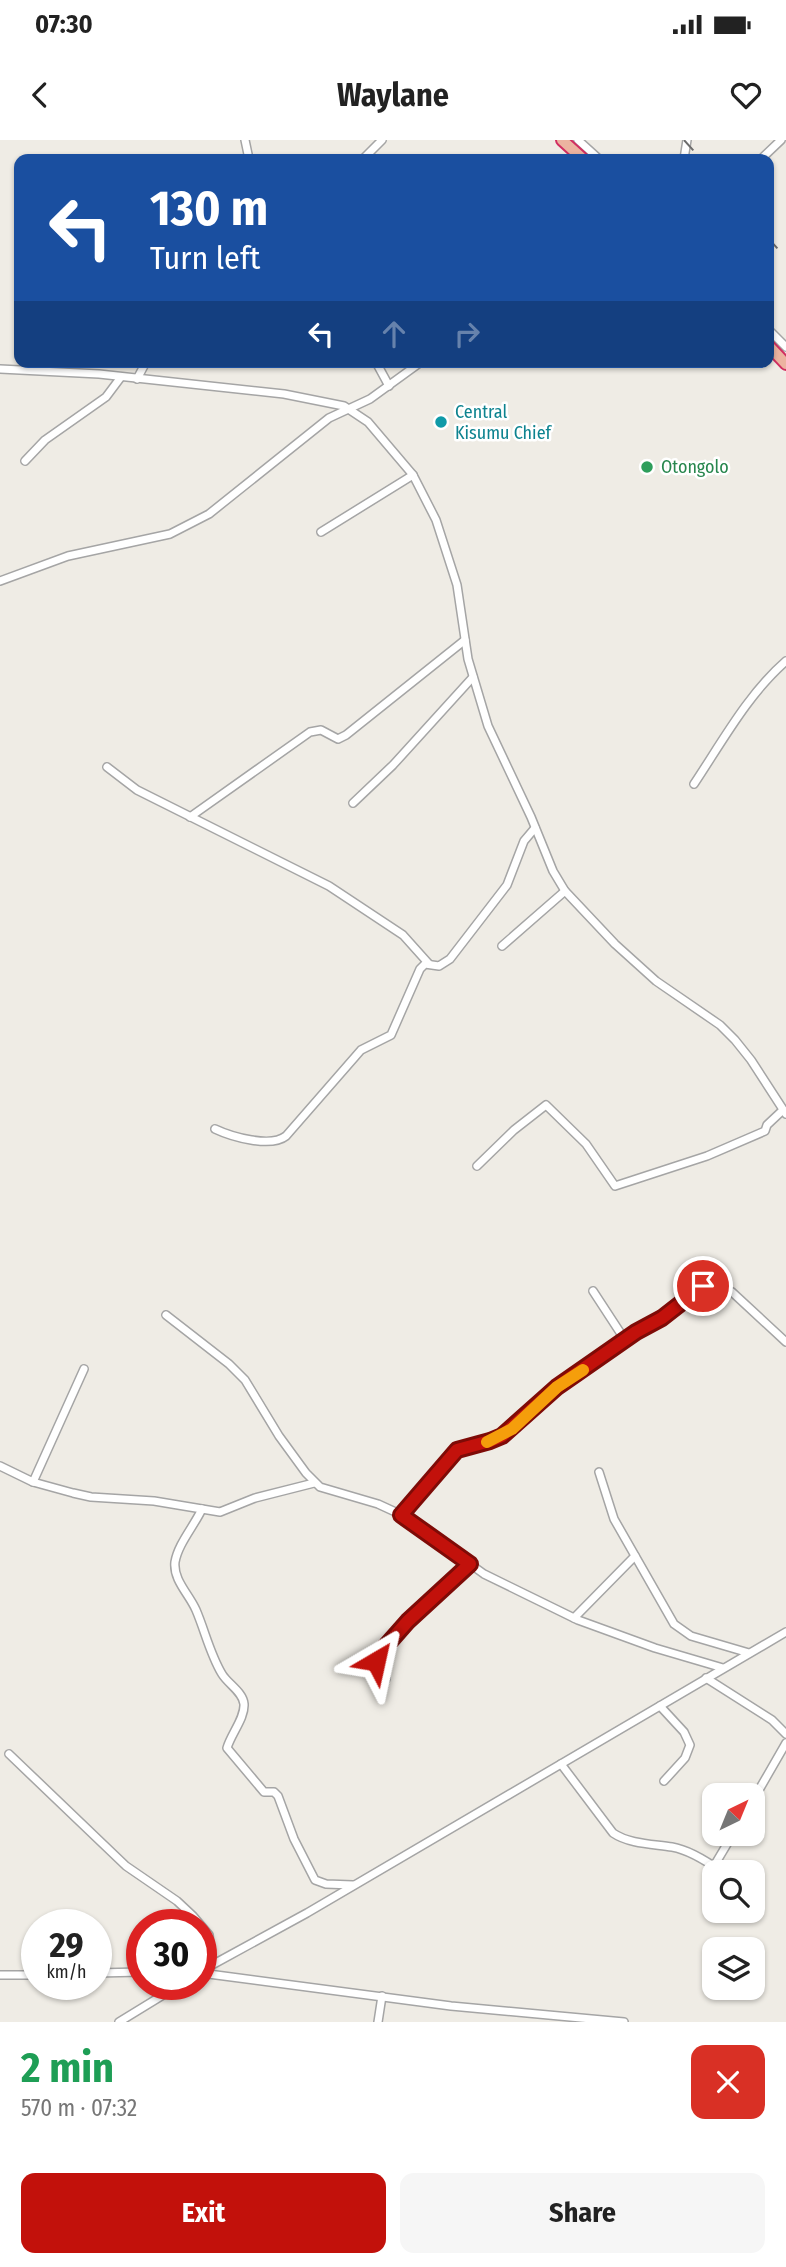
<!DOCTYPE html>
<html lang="en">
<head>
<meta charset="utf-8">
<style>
  body { margin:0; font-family:"Fira Sans Condensed",sans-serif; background:#f6f6f6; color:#222; height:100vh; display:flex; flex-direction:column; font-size:26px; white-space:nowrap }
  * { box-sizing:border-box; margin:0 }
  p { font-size:23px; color:#767676 }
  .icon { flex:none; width:38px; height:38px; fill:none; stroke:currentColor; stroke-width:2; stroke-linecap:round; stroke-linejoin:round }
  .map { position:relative; height:1882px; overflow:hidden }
  .sheet { display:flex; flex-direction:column; background:#fff; flex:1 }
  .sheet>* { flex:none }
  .top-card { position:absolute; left:14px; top:14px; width:760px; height:214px; border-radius:14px; box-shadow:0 2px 5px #0004; background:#1a4fa0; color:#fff; overflow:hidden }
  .needle { width:46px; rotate:43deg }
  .fabs { position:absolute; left:702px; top:1643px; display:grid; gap:14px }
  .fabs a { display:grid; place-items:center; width:63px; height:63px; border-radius:14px; background:#fff; box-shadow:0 2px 5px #0004; font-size:35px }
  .speed { position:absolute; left:21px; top:1769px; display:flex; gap:14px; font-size:35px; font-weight:700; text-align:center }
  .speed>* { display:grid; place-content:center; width:91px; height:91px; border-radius:50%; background:#fff; box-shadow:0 2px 5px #0004; line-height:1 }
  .speed small { font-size:18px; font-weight:400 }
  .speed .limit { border:10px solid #d22; background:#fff; color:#111 }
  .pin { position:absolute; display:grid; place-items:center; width:60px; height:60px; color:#fff; margin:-30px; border:4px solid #fff; border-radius:50%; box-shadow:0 2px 7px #0007 }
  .me { position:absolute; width:77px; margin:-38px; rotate:36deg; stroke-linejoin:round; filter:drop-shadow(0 0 5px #0008) }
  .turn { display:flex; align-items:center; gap:24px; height:147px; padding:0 21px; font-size:32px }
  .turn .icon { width:91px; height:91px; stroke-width:2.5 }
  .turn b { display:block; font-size:49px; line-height:60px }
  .lanes { display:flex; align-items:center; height:66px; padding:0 21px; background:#0003; justify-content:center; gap:35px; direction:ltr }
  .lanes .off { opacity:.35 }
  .round { display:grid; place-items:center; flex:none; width:74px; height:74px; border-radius:14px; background:#f6f6f6 }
  .head { display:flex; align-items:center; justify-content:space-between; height:119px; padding:0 21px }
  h1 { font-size:42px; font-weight:700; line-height:52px; color:#1e9e55 }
  .cta { display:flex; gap:14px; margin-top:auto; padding:14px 21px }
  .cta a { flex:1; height:80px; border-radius:14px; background:#c2110b; color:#fff; font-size:28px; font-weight:700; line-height:80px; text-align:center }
  .cta a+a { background:#f6f6f6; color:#222 }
  .status { display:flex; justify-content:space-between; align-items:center; height:49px; padding:0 35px; background:#fff; direction:ltr }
  .status svg { height:19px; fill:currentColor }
  header { display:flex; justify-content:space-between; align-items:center; height:91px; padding:0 21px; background:#fff; font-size:32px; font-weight:700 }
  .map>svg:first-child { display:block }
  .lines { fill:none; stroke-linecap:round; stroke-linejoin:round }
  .minor-casing { stroke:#a5a5a5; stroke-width:10 }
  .trunk-casing { stroke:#d12e61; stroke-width:14 }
  .minor { stroke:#fff; stroke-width:7 }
  .trunk { stroke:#ecb3a0; stroke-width:10 }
  .rail { stroke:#6c6c6c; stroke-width:2; stroke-dasharray:14 14; stroke-linecap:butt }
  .route-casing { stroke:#7e0b07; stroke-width:18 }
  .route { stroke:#c2110b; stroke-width:12 }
  .slow { stroke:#f59e0b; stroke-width:12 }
  .culture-dot { fill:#0f9aa8; stroke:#fff; stroke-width:2.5 }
  .leisure-dot { fill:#2e9e5b; stroke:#fff; stroke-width:2.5 }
  .labels { text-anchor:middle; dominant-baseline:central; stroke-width:5; stroke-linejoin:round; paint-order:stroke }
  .culture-label { font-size:18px; fill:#0d838f; stroke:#fff; text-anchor:start }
  .leisure-label { font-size:18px; fill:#27864d; stroke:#fff; text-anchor:start }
</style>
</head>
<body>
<div class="status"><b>07:30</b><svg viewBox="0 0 49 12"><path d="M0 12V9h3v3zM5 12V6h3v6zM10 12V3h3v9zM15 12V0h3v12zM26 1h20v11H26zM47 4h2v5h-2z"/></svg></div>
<header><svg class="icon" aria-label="back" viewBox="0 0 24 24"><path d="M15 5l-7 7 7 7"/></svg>Waylane<svg class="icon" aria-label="heart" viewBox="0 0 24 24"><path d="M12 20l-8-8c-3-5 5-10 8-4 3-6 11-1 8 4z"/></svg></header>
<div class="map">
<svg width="786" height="1882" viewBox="0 0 786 1882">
  <rect width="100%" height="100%" fill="#efece5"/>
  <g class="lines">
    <defs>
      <g id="minor">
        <polyline points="245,0 249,19"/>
        <polyline points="578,0 599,19"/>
        <polyline points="363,19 382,0"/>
        <polyline points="684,19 687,0"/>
        <polyline points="761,19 781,0"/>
        <polyline points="768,189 786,207"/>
        <polyline points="376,222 389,246"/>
        <polyline points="0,229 99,234 284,254 344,266 368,282 413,335 436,380 457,445 468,519 488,586 531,677 553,731 565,751 615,804 656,841 720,885 735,900 751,920 786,974"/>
        <polyline points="137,239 146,222"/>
        <polyline points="25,321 45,300 106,257 121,237"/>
        <polyline points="321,392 413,335"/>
        <polyline points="0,441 68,416 170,394 209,374 329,278 370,259 421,222"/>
        <polyline points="107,627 137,650 329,746 403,795 429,824"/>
        <path d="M694 644C722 602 748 554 786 521"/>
        <polyline points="353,663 393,625 473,537"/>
        <polyline points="190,677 310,592 321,590 338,599 346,595 465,500"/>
        <polyline points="502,806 565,751"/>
        <path d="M215 989C232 997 271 1008 286 996L361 910 391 895 420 829 425 824 439 826 450 819 507 745 524 701 535 688"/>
        <polyline points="477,1026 514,990 546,965 586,1004 615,1046 707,1016 765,991 767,985 783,970"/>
        <polyline points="593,1151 625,1200"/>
        <polyline points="166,1175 229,1224 245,1240 279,1296 306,1333 320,1347 378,1364 402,1375 484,1434 578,1480 655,1508 723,1528"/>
        <polyline points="0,1326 33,1342 73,1353 91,1357 154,1361 220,1372 255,1358 314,1343"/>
        <polyline points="599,1332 614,1379 674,1484 691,1496 749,1513"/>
        <polyline points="33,1342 84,1229"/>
        <path d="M202 1369C194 1386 178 1404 175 1422 173 1440 189 1454 196 1470 205 1491 210 1514 222 1534 228 1544 243 1552 244 1564 245 1578 231 1594 227 1608L264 1652H274L278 1656 294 1699 315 1740 326 1744 353 1745"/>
        <polyline points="402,1375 457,1310 490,1301 502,1296 529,1274 557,1247 636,1192 662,1178 698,1149 710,1147 732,1152 786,1202"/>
        <polyline points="574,1478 635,1416"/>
        <polyline points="706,1538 772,1580 786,1594"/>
        <polyline points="386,1539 376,1521 378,1515 408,1481 469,1424"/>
        <polyline points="660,1566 684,1592 690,1605 685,1618 664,1641"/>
        <polyline points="9,1614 126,1726 177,1761 193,1776 209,1795 212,1824"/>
        <path d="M561 1624 613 1693C629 1704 653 1704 672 1707 690 1710 708 1722 722 1732"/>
        <polyline points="752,1662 786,1603"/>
        <polyline points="714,1726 733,1694"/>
        <polyline points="752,1756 759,1761"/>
        <polyline points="201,1831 307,1773 786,1492"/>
        <polyline points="96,1833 142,1832"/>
        <polyline points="201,1833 451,1866 624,1882"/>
        <polyline points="0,1835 37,1835"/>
        <polyline points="119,1882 181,1844"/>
        <polyline points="378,1882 382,1856"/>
      </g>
      <g id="trunk">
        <polyline points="562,0 583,19"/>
        <polyline points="768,205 786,224"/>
      </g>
    </defs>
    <use href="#minor" class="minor-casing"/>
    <use href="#trunk" class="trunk-casing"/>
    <use href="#minor" class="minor"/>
    <use href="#trunk" class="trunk"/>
    <g class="rail">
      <polyline points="684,0 701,19"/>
      <polyline points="768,98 786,118"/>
    </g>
  </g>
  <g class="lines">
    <defs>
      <polyline id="route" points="376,1521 378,1515 408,1481 470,1424 401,1375 457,1310 490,1301 502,1296 557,1247 636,1192 662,1178 703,1146"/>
    </defs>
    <use href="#route" class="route-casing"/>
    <use href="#route" class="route"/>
    <polyline class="slow" points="487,1302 512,1289 557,1247 583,1230"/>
  </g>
  <circle class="culture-dot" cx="441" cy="282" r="7"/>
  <circle class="leisure-dot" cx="647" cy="327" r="7"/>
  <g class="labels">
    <g class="culture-label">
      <text x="455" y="272">Central<tspan x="455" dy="21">Kisumu Chief</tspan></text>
    </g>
    <g class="leisure-label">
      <text x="661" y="327">Otongolo</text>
    </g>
  </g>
</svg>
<div class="fabs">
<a><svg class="needle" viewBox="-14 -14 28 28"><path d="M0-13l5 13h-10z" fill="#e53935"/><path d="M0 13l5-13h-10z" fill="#767676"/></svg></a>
<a><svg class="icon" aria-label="search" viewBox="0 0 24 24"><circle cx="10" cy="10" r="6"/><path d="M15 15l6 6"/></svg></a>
<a><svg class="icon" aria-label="layers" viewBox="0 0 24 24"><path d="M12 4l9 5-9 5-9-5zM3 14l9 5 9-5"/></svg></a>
</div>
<div class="speed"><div>29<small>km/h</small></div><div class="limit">30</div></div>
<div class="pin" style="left:703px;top:1146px;background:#d93025"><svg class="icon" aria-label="arrive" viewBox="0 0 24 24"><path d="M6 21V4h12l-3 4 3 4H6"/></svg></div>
<svg class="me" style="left:376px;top:1521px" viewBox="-20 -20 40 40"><path d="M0-17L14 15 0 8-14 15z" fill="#c2110b" stroke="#fff" stroke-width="4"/></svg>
<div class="top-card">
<div class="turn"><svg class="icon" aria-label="left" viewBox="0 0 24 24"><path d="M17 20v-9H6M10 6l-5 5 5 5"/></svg><div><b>130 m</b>Turn left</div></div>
<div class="lanes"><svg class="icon" aria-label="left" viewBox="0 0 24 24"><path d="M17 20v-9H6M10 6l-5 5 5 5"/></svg><svg class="icon off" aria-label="ahead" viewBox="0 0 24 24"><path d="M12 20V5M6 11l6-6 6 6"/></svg><svg class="icon off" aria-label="right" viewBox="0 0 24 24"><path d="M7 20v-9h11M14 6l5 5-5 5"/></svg></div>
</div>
</div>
<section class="sheet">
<div class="head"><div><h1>2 min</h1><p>570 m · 07:32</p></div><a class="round" style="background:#d93025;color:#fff"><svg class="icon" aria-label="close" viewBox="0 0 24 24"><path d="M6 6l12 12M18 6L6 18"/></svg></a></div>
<div class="cta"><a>Exit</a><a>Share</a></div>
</section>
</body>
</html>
